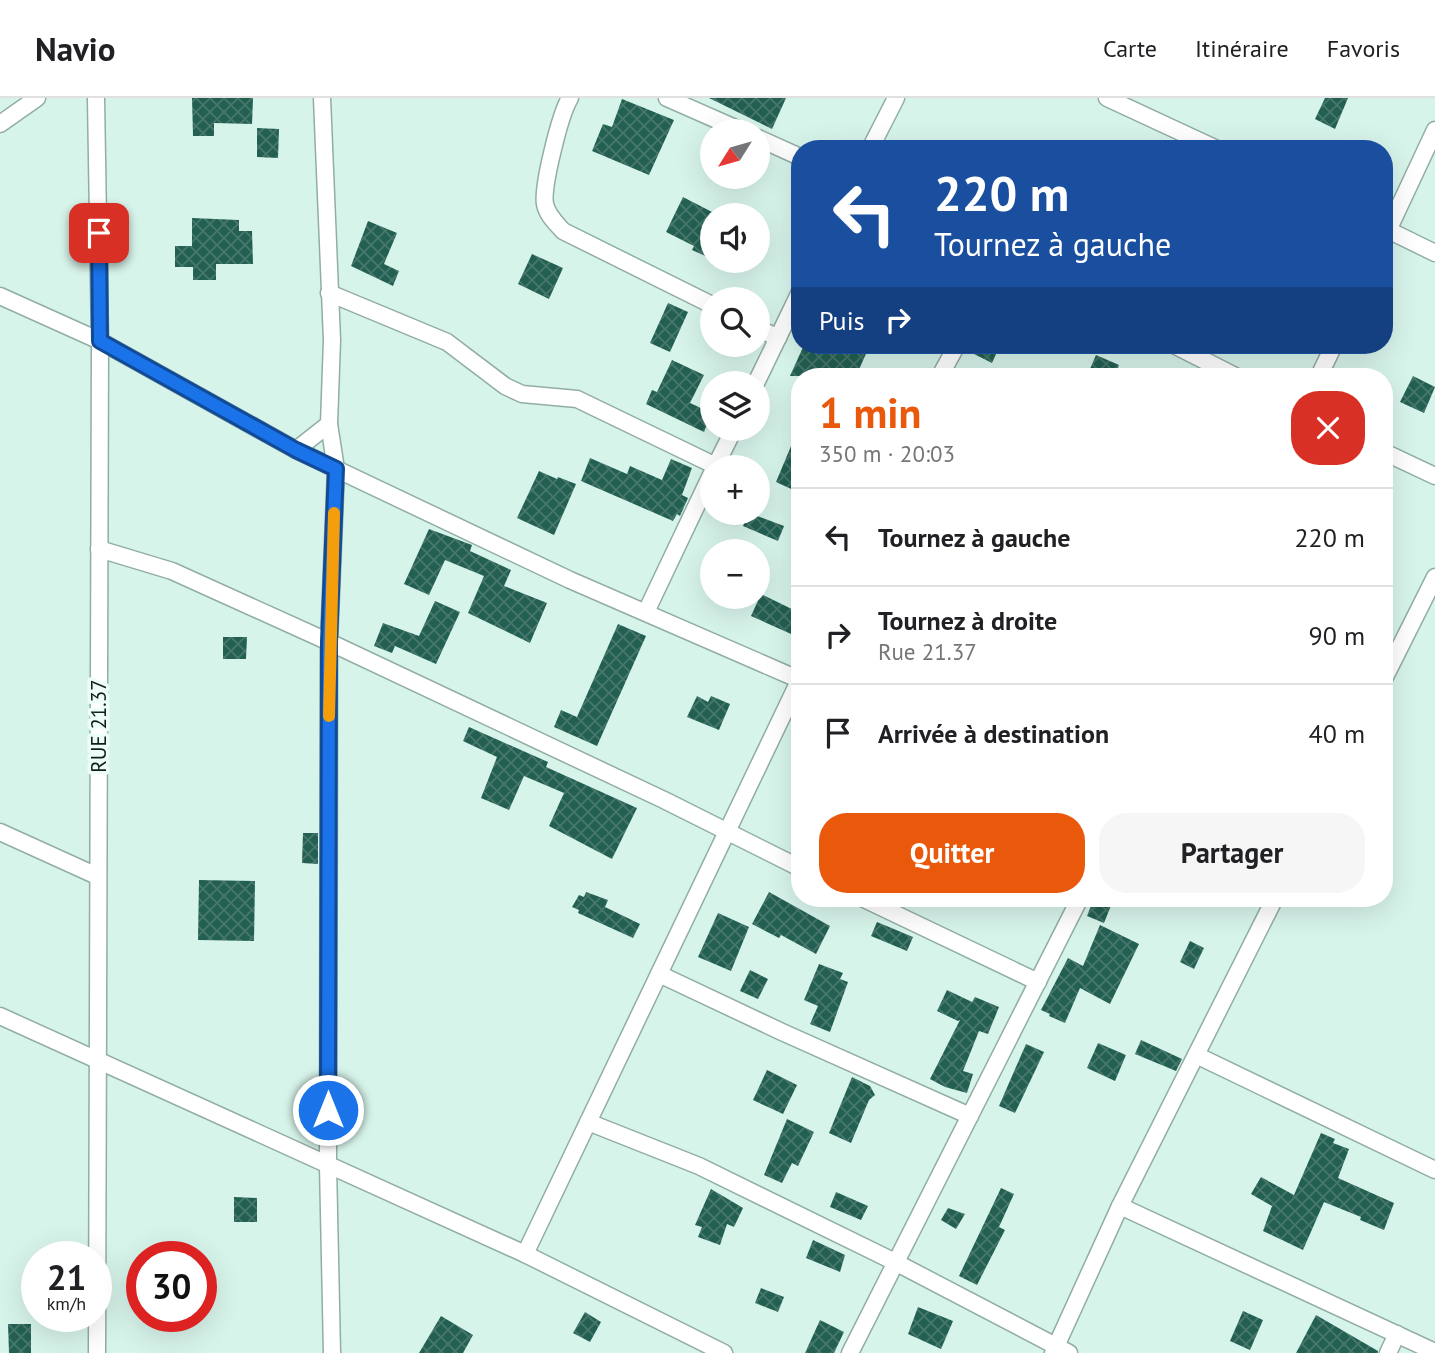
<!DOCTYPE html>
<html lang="fr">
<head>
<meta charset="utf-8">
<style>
  body { margin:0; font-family:"PT Sans",sans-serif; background:#f6f6f6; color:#202124; height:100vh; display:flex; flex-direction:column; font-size:26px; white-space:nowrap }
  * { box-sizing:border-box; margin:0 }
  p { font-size:23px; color:#757577 }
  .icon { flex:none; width:38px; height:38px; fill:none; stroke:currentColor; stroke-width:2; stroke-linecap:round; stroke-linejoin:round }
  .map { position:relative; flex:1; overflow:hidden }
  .side { position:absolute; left:791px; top:270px; width:602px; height:539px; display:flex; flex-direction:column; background:#fff; border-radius:28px; box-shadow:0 7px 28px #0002 }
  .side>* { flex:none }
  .hud { position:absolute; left:791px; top:42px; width:602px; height:214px; border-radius:28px; box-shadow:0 7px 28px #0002; background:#1a4fa0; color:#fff; overflow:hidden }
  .needle { width:46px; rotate:233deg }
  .buttons { position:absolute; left:700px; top:21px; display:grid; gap:14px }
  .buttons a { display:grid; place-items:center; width:70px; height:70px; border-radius:50%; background:#fff; box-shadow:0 7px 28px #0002; font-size:35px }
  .speed { position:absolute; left:21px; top:1143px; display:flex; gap:14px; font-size:35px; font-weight:700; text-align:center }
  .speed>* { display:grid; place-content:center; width:91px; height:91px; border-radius:50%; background:#fff; box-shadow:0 7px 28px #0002; line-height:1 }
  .speed small { font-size:18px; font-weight:400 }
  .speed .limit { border:10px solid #d22; background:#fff; color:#111 }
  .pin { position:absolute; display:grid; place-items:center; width:60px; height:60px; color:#fff; margin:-30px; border-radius:14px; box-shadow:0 4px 10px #0006 }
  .me { position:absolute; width:77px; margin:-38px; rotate:0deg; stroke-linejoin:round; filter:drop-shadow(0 0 5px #0008) }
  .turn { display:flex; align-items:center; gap:24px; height:147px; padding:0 28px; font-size:32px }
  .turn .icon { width:91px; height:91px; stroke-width:2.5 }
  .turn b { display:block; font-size:49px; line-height:60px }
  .then { display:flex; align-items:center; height:66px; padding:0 28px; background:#0003; gap:14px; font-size:26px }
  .round { display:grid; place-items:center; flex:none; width:74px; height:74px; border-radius:28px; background:#f6f6f6 }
  .summary { display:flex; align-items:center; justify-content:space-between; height:119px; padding:0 28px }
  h1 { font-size:42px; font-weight:700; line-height:52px; color:#ea580c }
  .action { display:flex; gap:14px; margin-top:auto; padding:14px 28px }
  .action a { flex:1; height:80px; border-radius:28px; background:#ea580c; color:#fff; font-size:28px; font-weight:700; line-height:80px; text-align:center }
  .action a+a { background:#f6f6f6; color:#202124 }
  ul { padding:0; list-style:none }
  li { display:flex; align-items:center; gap:21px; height:98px; padding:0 28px; border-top:2px solid #e0e0e0 }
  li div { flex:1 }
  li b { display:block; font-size:26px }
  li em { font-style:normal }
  header { display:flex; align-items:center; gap:42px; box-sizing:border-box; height:98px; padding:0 35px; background:#fff; border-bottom:2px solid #e0e0e0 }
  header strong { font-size:33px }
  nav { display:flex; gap:38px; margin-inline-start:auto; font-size:24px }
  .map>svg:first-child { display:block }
  .building { fill:url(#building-cross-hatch) }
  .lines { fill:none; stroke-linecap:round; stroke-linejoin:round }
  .minor-casing { stroke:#91ada4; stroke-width:19 }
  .minor { stroke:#fff; stroke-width:16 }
  .route-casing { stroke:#114b97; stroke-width:18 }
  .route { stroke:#1a73e8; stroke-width:12 }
  .slow { stroke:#f59e0b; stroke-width:12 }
  .labels { text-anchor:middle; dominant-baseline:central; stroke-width:7; stroke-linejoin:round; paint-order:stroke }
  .street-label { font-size:21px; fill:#131e1b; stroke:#edfef8 }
</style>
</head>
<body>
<header>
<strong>Navio</strong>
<nav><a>Carte</a><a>Itinéraire</a><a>Favoris</a></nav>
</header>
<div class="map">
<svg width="1435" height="1255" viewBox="0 0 1435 1255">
  <defs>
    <pattern id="building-cross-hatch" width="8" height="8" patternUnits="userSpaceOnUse" patternTransform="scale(1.75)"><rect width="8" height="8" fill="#236052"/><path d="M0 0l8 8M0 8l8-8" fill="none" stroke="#48776c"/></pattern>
  </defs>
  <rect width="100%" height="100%" fill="#d7f4eb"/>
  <g class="building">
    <polygon points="192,0 253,0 252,26 214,25 214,38 193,38"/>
    <polygon points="709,0 786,0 772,31"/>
    <polygon points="1325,0 1348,0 1335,31 1315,21"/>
    <polygon points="622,1 674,22 649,77 592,53 603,26 612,29"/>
    <polygon points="257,30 279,31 278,60 257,59"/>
    <polygon points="683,99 712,114 712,161 692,152 694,148 666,134"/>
    <polygon points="192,120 239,122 239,133 252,133 253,166 216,166 216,182 193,182 193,169 175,169 175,148 192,148"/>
    <polygon points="368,123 397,135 384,166 399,173 393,188 351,168"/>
    <polygon points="532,156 563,170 549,201 518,186"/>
    <polygon points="668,205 688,214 670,254 650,245"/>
    <polygon points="804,247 870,247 856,278 790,278"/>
    <polygon points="967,247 1000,247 992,265 966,252"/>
    <polygon points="1096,257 1119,267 1115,278 1087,278"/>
    <polygon points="672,262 704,277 690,305 712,315 704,334 646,306 652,292 657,294"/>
    <polygon points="1413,278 1435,289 1424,315 1400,304"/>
    <polygon points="799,329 800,329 800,395 776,384"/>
    <polygon points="590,360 627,376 630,368 662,382 671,361 692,370 682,397 688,400 680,418 677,416 673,423 581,383"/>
    <polygon points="539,373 557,381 558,379 576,386 554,437 517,420"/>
    <polygon points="749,415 784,428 778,443 743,428"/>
    <polygon points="429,431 472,447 470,453 511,472 504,488 547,505 530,545 468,515 484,478 445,462 429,497 404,486"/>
    <polygon points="761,496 800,515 800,540 751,518"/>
    <polygon points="435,503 460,514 436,566 395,548 392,555 374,548 383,525 419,538"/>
    <polygon points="618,526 646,538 597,648 554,629 561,612 577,619"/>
    <polygon points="223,539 247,539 246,561 223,561"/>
    <polygon points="697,598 708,604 711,598 730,606 719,632 687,619"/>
    <polygon points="469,629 548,664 546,669 637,710 612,761 549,728 564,695 524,678 509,712 481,700 497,659 463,643"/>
    <polygon points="303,735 318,735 318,766 302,765"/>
    <polygon points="199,782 255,783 254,843 198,842"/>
    <polygon points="586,794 608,802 605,809 640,826 633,840 578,815 579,812 572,809 579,797 584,799"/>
    <polygon points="769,794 830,828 816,856 781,837 779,840 752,826"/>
    <polygon points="1094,800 1114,800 1104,825 1087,818"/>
    <polygon points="718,815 749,829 731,873 698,859"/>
    <polygon points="877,824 913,839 907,853 871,838"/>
    <polygon points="1100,827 1139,846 1110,906 1080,890 1065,925 1049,918 1050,916 1041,912 1068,860 1083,868"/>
    <polygon points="1190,843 1204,850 1194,871 1180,864"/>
    <polygon points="819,866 843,875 840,881 848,884 830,934 810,926 818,908 804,902"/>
    <polygon points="750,872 768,881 758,901 740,893"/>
    <polygon points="947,892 972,904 975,899 999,909 988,936 979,933 963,973 973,976 967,995 945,989 930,981 960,922 958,923 937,913"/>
    <polygon points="1141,942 1182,961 1176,973 1135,956"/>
    <polygon points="1098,945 1126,957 1115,983 1087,970"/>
    <polygon points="1026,946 1044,954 1015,1015 999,1008"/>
    <polygon points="767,972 797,987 783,1016 753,1002"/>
    <polygon points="852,979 870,988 875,997 869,1002 851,1045 829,1035"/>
    <polygon points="787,1021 814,1034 798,1068 792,1065 782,1085 764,1077"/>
    <polygon points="1321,1035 1335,1041 1333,1045 1349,1051 1338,1080 1394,1105 1384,1132 1360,1122 1361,1119 1324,1104 1303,1152 1263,1133 1272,1108 1251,1096 1261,1079 1294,1097"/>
    <polygon points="1001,1090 1014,1096 999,1129 1005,1132 977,1187 959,1178"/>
    <polygon points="711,1091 743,1110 734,1129 727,1126 720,1147 698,1139 702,1129 695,1127"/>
    <polygon points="836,1094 868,1108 861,1122 830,1109"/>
    <polygon points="234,1099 257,1100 257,1124 234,1124"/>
    <polygon points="948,1110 965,1116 956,1131 941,1122"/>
    <polygon points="813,1142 845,1157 840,1174 806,1160"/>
    <polygon points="761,1190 784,1199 778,1214 755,1205"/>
    <polygon points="918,1209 953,1223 941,1251 908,1236"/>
    <polygon points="1243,1213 1263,1222 1250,1252 1230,1243"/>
    <polygon points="585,1214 601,1224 590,1244 573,1235"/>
    <polygon points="1316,1217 1378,1253 1378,1255 1296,1255"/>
    <polygon points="441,1218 473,1237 463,1255 419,1255"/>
    <polygon points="820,1222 844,1234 834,1255 805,1255"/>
    <polygon points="8,1226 31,1226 31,1255 9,1255"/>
  </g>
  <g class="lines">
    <defs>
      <g id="minor">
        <polyline points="96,0 100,243 97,1255"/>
        <path d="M570 0C560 16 542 89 545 106 547 117 556 125 563 133L712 207"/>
        <polyline points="667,0 742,33"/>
        <polyline points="1107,0 1217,51"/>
        <polyline points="0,26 37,0"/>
        <polyline points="758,40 800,59"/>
        <polyline points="870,51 896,0"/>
        <polyline points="1384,130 1435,155"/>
        <polyline points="1384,141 1435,32"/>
        <polyline points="329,195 447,244 505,288 522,296 577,301 716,368"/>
        <polyline points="0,198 100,243 296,352 570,482 800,582"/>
        <polyline points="758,230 778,240"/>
        <polyline points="1174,247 1235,278"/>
        <polyline points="940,278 957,247"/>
        <polyline points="1319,278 1334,247"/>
        <polyline points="756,285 800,194"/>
        <polyline points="329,326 336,371 329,544 328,1067 332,1255"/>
        <polyline points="296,352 329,326 332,242 322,0"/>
        <polyline points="1384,354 1435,378"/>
        <polyline points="715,369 734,331"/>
        <polyline points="99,451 172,473 329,544 664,702 800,770"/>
        <polyline points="646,514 712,375"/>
        <polyline points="1384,581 1435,479"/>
        <polyline points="0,734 97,778"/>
        <polyline points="862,800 1038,884"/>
        <polyline points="659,876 782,934 970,1018"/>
        <polyline points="0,918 525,1156 724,1255"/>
        <polyline points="1196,957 1435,1072"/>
        <polyline points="588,1024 699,1068 895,1164 1069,1255"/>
        <polyline points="1120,1108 1435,1254"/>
        <polyline points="525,1156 800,581"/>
        <polyline points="850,1255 1080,800"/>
        <polyline points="1053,1255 1120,1108 1275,800"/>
        <polyline points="1388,1255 1397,1236"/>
      </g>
    </defs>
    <use href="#minor" class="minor-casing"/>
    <use href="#minor" class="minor"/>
  </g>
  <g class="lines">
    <defs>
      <polyline id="route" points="99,135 100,243 296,352 336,371 329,544 328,1012"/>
    </defs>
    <use href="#route" class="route-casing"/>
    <use href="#route" class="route"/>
    <polyline class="slow" points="329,618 334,415"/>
  </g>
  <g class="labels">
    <g class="street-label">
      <text transform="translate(98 628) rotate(-90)">RUE 21.37</text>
    </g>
  </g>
</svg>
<div class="buttons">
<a><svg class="needle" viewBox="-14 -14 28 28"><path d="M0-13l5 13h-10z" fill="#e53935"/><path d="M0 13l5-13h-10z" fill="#757577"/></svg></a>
<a><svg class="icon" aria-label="sound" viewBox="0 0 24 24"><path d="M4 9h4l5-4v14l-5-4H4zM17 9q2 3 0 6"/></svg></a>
<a><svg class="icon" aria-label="search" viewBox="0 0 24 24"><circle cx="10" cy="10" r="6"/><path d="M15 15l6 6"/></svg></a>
<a><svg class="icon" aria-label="layers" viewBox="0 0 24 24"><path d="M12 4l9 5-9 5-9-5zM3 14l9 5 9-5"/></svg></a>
<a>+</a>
<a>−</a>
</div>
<div class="speed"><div>21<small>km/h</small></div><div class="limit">30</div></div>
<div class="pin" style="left:99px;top:135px;background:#d93025"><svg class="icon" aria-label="arrive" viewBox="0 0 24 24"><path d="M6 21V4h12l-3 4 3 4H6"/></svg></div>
<svg class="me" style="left:328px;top:1012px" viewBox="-20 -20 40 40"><circle r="17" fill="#1a73e8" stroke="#fff" stroke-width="3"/><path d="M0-11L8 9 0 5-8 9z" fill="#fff"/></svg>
<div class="hud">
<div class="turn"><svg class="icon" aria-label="left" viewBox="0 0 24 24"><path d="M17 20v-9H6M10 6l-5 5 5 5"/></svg><div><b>220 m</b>Tournez à gauche</div></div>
<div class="then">Puis<svg class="icon" aria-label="right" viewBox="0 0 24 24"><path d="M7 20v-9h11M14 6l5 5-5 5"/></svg></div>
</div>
<section class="side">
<div class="summary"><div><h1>1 min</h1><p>350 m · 20:03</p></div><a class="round" style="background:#d93025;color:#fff"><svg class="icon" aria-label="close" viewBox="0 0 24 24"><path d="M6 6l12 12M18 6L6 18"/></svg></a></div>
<ul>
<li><svg class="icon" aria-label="left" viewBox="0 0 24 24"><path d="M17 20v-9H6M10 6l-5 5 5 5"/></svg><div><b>Tournez à gauche</b></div><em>220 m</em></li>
<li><svg class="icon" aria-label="right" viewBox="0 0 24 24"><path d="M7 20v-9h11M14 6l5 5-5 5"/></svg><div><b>Tournez à droite</b><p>Rue 21.37</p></div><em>90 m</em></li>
<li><svg class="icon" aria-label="arrive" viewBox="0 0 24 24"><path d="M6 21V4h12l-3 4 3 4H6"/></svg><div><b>Arrivée à destination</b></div><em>40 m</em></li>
</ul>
<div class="action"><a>Quitter</a><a>Partager</a></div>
</section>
</div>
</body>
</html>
